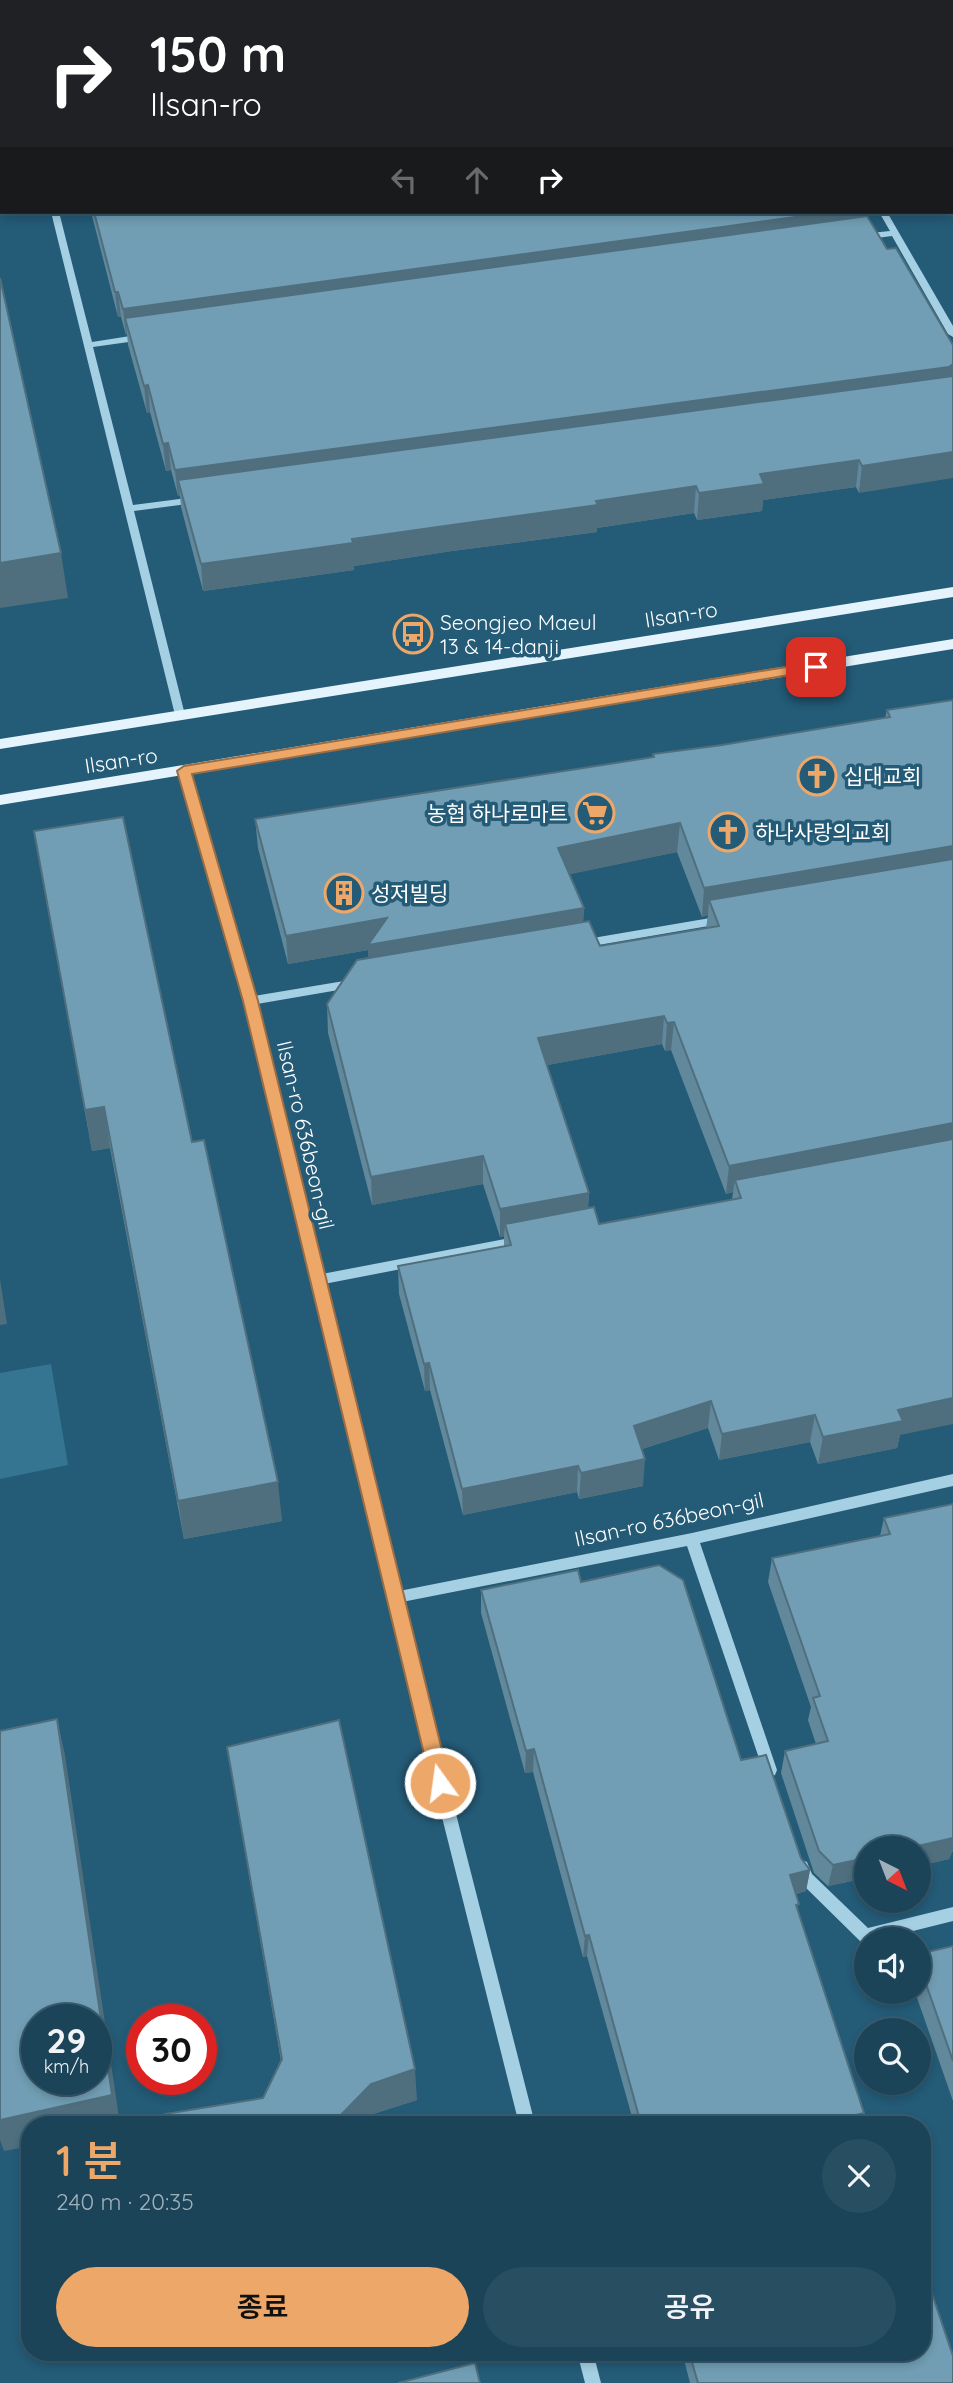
<!DOCTYPE html>
<html lang="ko">
<head>
<meta charset="utf-8">
<style>
  body { margin:0; font-family:Quicksand,"Noto Sans KR",sans-serif; background:#284e62; color:#f1f3f6; height:100vh; display:flex; flex-direction:column; font-size:26px; white-space:nowrap }
  * { box-sizing:border-box; margin:0 }
  p { font-size:23px; color:#a0b0ba }
  .icon { flex:none; width:38px; height:38px; fill:none; stroke:currentColor; stroke-width:2; stroke-linecap:round; stroke-linejoin:round }
  .map { position:relative; flex:1; overflow:hidden }
  .sheet { position:absolute; left:21px; top:2116px; width:910px; height:245px; display:flex; flex-direction:column; background:#1b4459; border-radius:28px; box-shadow:0 4px 10px #0003,0 0 0 2px #395c6f }
  .sheet>* { flex:none }
  .top-card { position:absolute; left:0px; top:0px; width:954px; height:214px; box-shadow:0 4px 10px #0003,0 0 0 2px #395c6f; background:#202124; color:#fff; overflow:hidden }
  .needle { width:46px; rotate:138deg }
  .fabs { position:absolute; left:854px; top:1836px; display:grid; gap:14px }
  .fabs a { display:grid; place-items:center; width:77px; height:77px; border-radius:50%; background:#1b4459; box-shadow:0 4px 10px #0003,0 0 0 2px #395c6f; font-size:35px }
  .speed { position:absolute; left:21px; top:2004px; display:flex; gap:14px; font-size:35px; font-weight:700; text-align:center }
  .speed>* { display:grid; place-content:center; width:91px; height:91px; border-radius:50%; background:#1b4459; box-shadow:0 4px 10px #0003,0 0 0 2px #395c6f; line-height:1 }
  .speed small { font-size:18px; font-weight:400 }
  .speed .limit { border:10px solid #d22; background:#fff; color:#111 }
  .pin { position:absolute; display:grid; place-items:center; width:60px; height:60px; color:#fff; margin:-30px; border-radius:14px; box-shadow:0 4px 10px #0006 }
  .me { position:absolute; width:77px; margin:-38px; rotate:346deg; stroke-linejoin:round; filter:drop-shadow(0 0 5px #0008) }
  .turn { display:flex; align-items:center; gap:24px; height:147px; padding:0 35px; font-size:32px }
  .turn .icon { width:91px; height:91px; stroke-width:2.5 }
  .turn b { display:block; font-size:49px; line-height:60px }
  .lanes { display:flex; align-items:center; height:66px; padding:0 35px; background:#0003; justify-content:center; gap:35px; direction:ltr }
  .lanes .off { opacity:.35 }
  .round { display:grid; place-items:center; flex:none; width:74px; height:74px; border-radius:37px; background:#284e62 }
  .summary { display:flex; align-items:center; justify-content:space-between; height:119px; padding:0 35px }
  h1 { font-size:42px; font-weight:600; line-height:52px; color:#eda869 }
  .action { display:flex; gap:14px; margin-top:auto; padding:14px 35px }
  .action a { flex:1; height:80px; border-radius:42px; background:#eda869; color:#111; font-size:28px; font-weight:600; line-height:80px; text-align:center }
  .action a+a { background:#284e62; color:#f1f3f6 }
  .map>svg:first-child { display:block }
  .green { fill:#357592 }
  .lines { fill:none; stroke-linecap:round; stroke-linejoin:round }
  .minor { fill:#a5cfe3; fill-rule:evenodd }
  .major { fill:#e4f3fc; fill-rule:evenodd }
  .wall { fill:#61889b; fill-rule:evenodd }
  .shaded-wall { fill:#4f6f7e }
  .building { fill:#719eb4; stroke:#4f6f7e; stroke-width:2; fill-rule:evenodd }
  .route { fill:#eda869; stroke:#9a6d44; stroke-width:2 }
  .labels { text-anchor:middle; dominant-baseline:central; stroke-width:7; stroke-linejoin:round; paint-order:stroke }
  .street-label { font-size:21px; fill:#fff; stroke:#245b77 }
  .poi-label { font-size:21px; fill:#fff; stroke:#245b77; text-anchor:start }
</style>
</head>
<body>
<div class="map">
<svg width="953" height="2383" viewBox="0 0 953 2383">
  <rect width="100%" height="100%" fill="#245b77"/>
  <polygon class="green" points="51,1364 68,1465 0,1479 0,1373"/>
  <g class="lines">
    <g class="minor">
      <polygon points="0,0 7,0 8,2 2,2 2,4"/>
      <polygon points="758,0 766,0 767,2 759,2"/>
      <polygon points="51,212 59,212 92,342 143,334 148,337 143,340 93,347 133,505 195,497 200,500 195,503 134,511 185,715 180,719 175,715"/>
      <polygon points="879,212 887,212 953,326 953,337 948,334 892,236 861,240 857,237 861,234 890,231"/>
      <polygon points="184,767 189,771 254,996 356,979 362,983 356,987 257,1004 322,1274 520,1236 524,1238 526,1241 524,1244 520,1246 324,1284 399,1591 692,1533 953,1474 953,1486 700,1543 777,1770 775,1775 770,1777 765,1775 763,1770 687,1546 402,1602 535,2124 519,2124 387,1598 244,1001 179,771"/>
      <polygon points="722,916 728,920 726,923 581,948 575,944 581,940"/>
      <polygon points="802,1860 807,1862 812,1874 868,1928 953,1907 953,1921 881,1939 866,1939 865,1943 860,1941 801,1883 795,1867 797,1862"/>
      <polygon points="577,2352 593,2352 601,2383 585,2383"/>
    </g>
    <g class="major">
      <polygon points="953,587 953,597 0,749 0,739"/>
      <polygon points="953,639 953,649 0,805 0,795"/>
    </g>
  </g>
  <g class="wall">
    <polygon points="91,212 861,212 860,217 887,249 896,248 859,493 856,487 763,500 762,511 697,520 694,513 597,528 597,532 452,551 354,566 354,570 203,591 181,507 180,496 178,496 171,470 166,471 150,412 147,413 128,345 127,334 126,335 121,317 118,317"/>
    <path d="M953 700 900 1435 897 1448 818 1464 810 1442 719 1460 708 1428 642 1449 643 1486 579 1499 577 1492 463 1515 430 1390 425 1391 399 1294 398 1266 504 1246V1236L500 1237 483 1184 372 1205 328 1033 327 1004 369 958 368 950 288 964 258 848 255 819 653 758V754L722 745 885 718 887 710ZM677 852 702 917 708 915 706 928 600 946 583 922 584 908 569 874ZM662 1044 665 1051 671 1050 726 1194 733 1192 732 1200 599 1224 588 1208 589 1193 547 1065Z"/>
    <polygon points="42,873 192,1142 282,1521 184,1539 110,1148 92,1151"/>
    <polygon points="953,1504 953,1852 952,1852 949,1859 919,1866 919,1848 866,1848 866,1878 828,1886 814,1873 781,1773 785,1751 816,1744 808,1720 811,1707 768,1582 772,1558 880,1536 884,1518"/>
    <polygon points="581,1582 741,1760 801,1858 810,1870 806,1891 796,1894 798,1911 861,2124 634,2124 587,1956 583,1957 533,1772 525,1773 481,1613 481,1590"/>
    <polygon points="227,1747 417,2100 373,2114 363,2124 166,2124 263,2098 281,2061"/>
    <polygon points="953,1946 953,2101 915,1992 919,1992 919,1954"/>
    <polygon points="682,2352 922,2352 953,2383 690,2383"/>
  </g>
  <g class="shaded-wall">
    <polygon points="832,212 861,212 859,233 125,318 127,334 126,335 123,309"/>
    <polygon points="115,292 118,292 121,317 118,317"/>
    <polygon points="953,364 953,389 178,480 180,496 178,496 175,470"/>
    <polygon points="148,385 150,412 147,413 144,386"/>
    <polygon points="168,443 171,470 166,471 163,444"/>
    <polygon points="953,452 953,478 859,493 862,466"/>
    <polygon points="859,460 856,487 763,500 762,511 697,520 699,493 760,474"/>
    <polygon points="696,486 694,513 597,528 597,532 452,551 354,566 354,570 203,591 201,564"/>
    <polygon points="61,553 68,598 0,608 0,563"/>
    <polygon points="680,823 677,852 557,877 558,848"/>
    <polygon points="953,846 953,874 709,900 708,915 702,917 704,888"/>
    <polygon points="584,908 582,937 369,974 368,950 288,964 286,936 387,918"/>
    <polygon points="664,1016 662,1044 537,1067 538,1038"/>
    <polygon points="674,1022 671,1050 665,1051 667,1023"/>
    <polygon points="104,1107 110,1148 92,1151 85,1110"/>
    <polygon points="953,1123 953,1148 735,1180 733,1192 726,1194 729,1166"/>
    <polygon points="483,1156 483,1184 372,1205 371,1177"/>
    <polygon points="589,1193 587,1220 505,1224 504,1236 500,1237 500,1209"/>
    <polygon points="0,1279 7,1324 0,1325"/>
    <polygon points="429,1363 430,1390 425,1391 424,1364"/>
    <polygon points="953,1398 953,1424 900,1435 897,1448 818,1464 823,1437 898,1410"/>
    <polygon points="711,1401 708,1428 632,1452 634,1426"/>
    <polygon points="815,1415 810,1442 719,1460 722,1434"/>
    <polygon points="645,1459 643,1486 579,1499 581,1473"/>
    <polygon points="578,1466 577,1492 463,1515 462,1489"/>
    <polygon points="278,1482 282,1521 184,1539 178,1501"/>
    <polygon points="57,1719 65,1755 120,2124 30,2124 30,2146 4,2151 0,2140 0,2120"/>
    <polygon points="534,1749 533,1772 525,1773 526,1751"/>
    <polygon points="953,1834 953,1852 952,1852 949,1859 919,1866 919,1848 909,1848"/>
    <polygon points="866,1858 866,1878 828,1886 833,1865"/>
    <polygon points="810,1870 806,1891 785,1896 790,1875"/>
    <polygon points="589,1935 587,1956 583,1957 585,1936"/>
    <polygon points="415,2069 417,2100 373,2114 363,2124 332,2124 371,2084"/>
    <polygon points="864,2113 861,2124 819,2124"/>
  </g>
  <g class="building">
    <polygon points="42,0 750,0 751,2 42,2"/>
    <polygon points="94,212 832,212 123,309 118,292 115,292"/>
    <polygon points="867,216 887,249 896,248 953,345 953,364 949,367 175,470 168,443 163,444 148,385 144,386 125,318"/>
    <polygon points="0,278 61,553 0,563"/>
    <polygon points="953,376 953,452 862,466 859,460 760,474 764,484 699,493 696,486 596,501 598,505 452,525 352,539 353,543 201,564 178,480"/>
    <polygon points="953,700 953,846 704,888 680,823 558,848 584,908 368,945 387,918 286,936 255,819 654,757 653,754 722,745 890,717 887,710"/>
    <polygon points="123,817 192,1142 204,1140 278,1482 178,1501 104,1107 85,1110 34,831"/>
    <polygon points="953,859 953,1123 729,1166 674,1022 667,1023 664,1016 538,1038 589,1193 500,1209 483,1156 371,1177 327,1004 357,960 589,921 600,946 719,926 709,900"/>
    <polygon points="953,1139 953,1398 898,1410 903,1421 823,1437 815,1415 722,1434 711,1401 634,1426 645,1459 581,1473 578,1466 462,1489 429,1363 424,1364 398,1266 511,1245 505,1224 594,1207 599,1224 741,1198 735,1180"/>
    <polygon points="953,1504 953,1838 909,1848 866,1848 866,1858 833,1865 819,1851 785,1751 828,1741 813,1698 820,1696 772,1558 890,1534 884,1518"/>
    <polygon points="659,1565 683,1580 741,1760 766,1755 801,1858 810,1870 790,1875 799,1904 796,1905 864,2113 819,2124 641,2124 589,1935 585,1936 534,1749 526,1751 481,1590 578,1570 581,1582"/>
    <path d="M57 1719 112 2095 0 2120V1731ZM37 2020H96V2079H37Z"/>
    <polygon points="339,1720 415,2069 371,2084 332,2124 166,2124 165,2114 263,2098 282,2059 227,1747"/>
    <polygon points="953,1946 953,2061 919,1964 919,1954"/>
    <polygon points="922,2264 953,2356 953,2383 698,2383 689,2352 922,2352"/>
    <polygon points="475,2363 480,2383 398,2383"/>
  </g>
  <polygon class="route" points="816,662 820,663 820,670 192,774 258,1001 450,1783 447,1789 440,1791 434,1789 431,1783 243,1001 177,771 184,766"/>
  <defs>
    <symbol id="bus-ring" viewBox="-11 -11 22 22"><circle r="9.5" fill="#245b77" stroke="#eda869" stroke-width="1.5"/><path d="M-5-6H5V4H4V6H2V4H-2V6H-4V4H-5ZM-3.5-4V0h7V-4ZM-3.5 1.2v1.5H-2V1.2ZM2 1.2v1.5H3.5V1.2Z" fill="#eda869"/></symbol>
    <symbol id="church-ring" viewBox="-11 -11 22 22"><circle r="9.5" fill="#245b77" stroke="#eda869" stroke-width="1.5"/><path d="M-1.2-6h2.4v3.5h3.3v2.4h-3.3V6h-2.4V-.1h-3.3v-2.4h3.3Z" fill="#eda869"/></symbol>
    <symbol id="supermarket-ring" viewBox="-11 -11 22 22"><circle r="9.5" fill="#245b77" stroke="#eda869" stroke-width="1.5"/><path d="M-6-5.5h2.5l.6 2H6L4.5 2H-2.5L-4.4-4H-6ZM-1.5 3.2a1.3 1.3 0 1 0 .1 0ZM3 3.2a1.3 1.3 0 1 0 .1 0Z" fill="#eda869"/></symbol>
    <symbol id="building-ring" viewBox="-11 -11 22 22"><circle r="9.5" fill="#245b77" stroke="#eda869" stroke-width="1.5"/><path d="M-4-6H4V6H1V3H-1V6H-4ZM-2.5-4.3h1.7v1.8h-1.7ZM.8-4.3h1.7v1.8H.8ZM-2.5-1h1.7V.8h-1.7ZM.8-1h1.7V.8H.8Z" fill="#eda869"/></symbol>
  </defs>
  <g fill-rule="evenodd">
    <use href="#bus-ring" x="391" y="612" width="44" height="44"/>
    <use href="#church-ring" x="795" y="754" width="44" height="44"/>
    <use href="#supermarket-ring" x="573" y="791" width="44" height="44"/>
    <use href="#church-ring" x="706" y="810" width="44" height="44"/>
    <use href="#building-ring" x="322" y="871" width="44" height="44"/>
  </g>
  <g class="labels">
    <g class="street-label">
      <text transform="translate(681 614) rotate(-9)">Ilsan-ro</text>
      <text transform="translate(121 760) rotate(-9)">Ilsan-ro</text>
      <text transform="translate(306 1135) rotate(77)">Ilsan-ro 636beon-gil</text>
      <text transform="translate(669 1519) rotate(-12)">Ilsan-ro 636beon-gil</text>
    </g>
    <g class="poi-label">
      <text x="440" y="622">Seongjeo Maeul<tspan x="440" dy="24">13 &amp; 14-danji</tspan></text>
      <text x="844" y="776">십대교회</text>
      <text x="568" y="813" text-anchor="end">농협 하나로마트</text>
      <text x="755" y="832">하나사랑의교회</text>
      <text x="371" y="893">성저빌딩</text>
    </g>
  </g>
</svg>
<div class="fabs">
<a><svg class="needle" viewBox="-14 -14 28 28"><path d="M0-13l5 13h-10z" fill="#e53935"/><path d="M0 13l5-13h-10z" fill="#a0b0ba"/></svg></a>
<a><svg class="icon" aria-label="sound" viewBox="0 0 24 24"><path d="M4 9h4l5-4v14l-5-4H4zM17 9q2 3 0 6"/></svg></a>
<a><svg class="icon" aria-label="search" viewBox="0 0 24 24"><circle cx="10" cy="10" r="6"/><path d="M15 15l6 6"/></svg></a>
</div>
<div class="speed"><div>29<small>km/h</small></div><div class="limit">30</div></div>
<div class="pin" style="left:816px;top:667px;background:#d93025"><svg class="icon" aria-label="arrive" viewBox="0 0 24 24"><path d="M6 21V4h12l-3 4 3 4H6"/></svg></div>
<svg class="me" style="left:440px;top:1783px" viewBox="-20 -20 40 40"><circle r="17" fill="#eda869" stroke="#fff" stroke-width="3"/><path d="M0-11L8 9 0 5-8 9z" fill="#fff"/></svg>
<div class="top-card">
<div class="turn"><svg class="icon" aria-label="right" viewBox="0 0 24 24"><path d="M7 20v-9h11M14 6l5 5-5 5"/></svg><div><b>150 m</b>Ilsan-ro</div></div>
<div class="lanes"><svg class="icon off" aria-label="left" viewBox="0 0 24 24"><path d="M17 20v-9H6M10 6l-5 5 5 5"/></svg><svg class="icon off" aria-label="ahead" viewBox="0 0 24 24"><path d="M12 20V5M6 11l6-6 6 6"/></svg><svg class="icon" aria-label="right" viewBox="0 0 24 24"><path d="M7 20v-9h11M14 6l5 5-5 5"/></svg></div>
</div>
<section class="sheet">
<div class="summary"><div><h1>1 분</h1><p>240 m · 20:35</p></div><a class="round"><svg class="icon" aria-label="close" viewBox="0 0 24 24"><path d="M6 6l12 12M18 6L6 18"/></svg></a></div>
<div class="action"><a>종료</a><a>공유</a></div>
</section>
</div>
</body>
</html>
